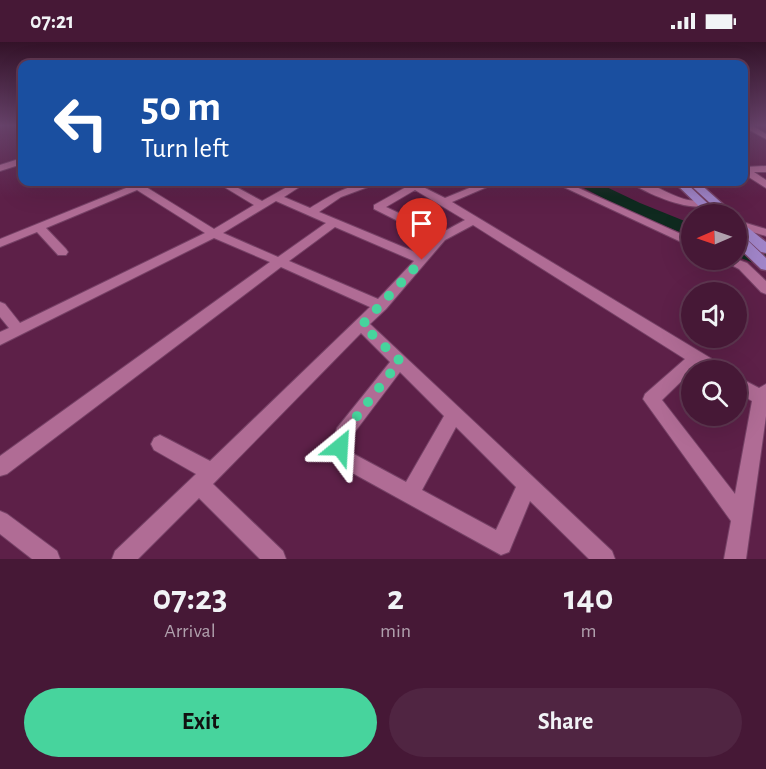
<!DOCTYPE html>
<html lang="en">
<head>
<meta charset="utf-8">
<style>
  body { margin:0; font-family:"Alegreya Sans",sans-serif; background:#502542; color:#f1f3f6; height:100vh; display:flex; flex-direction:column; font-size:22px; white-space:nowrap }
  * { box-sizing:border-box; margin:0 }
  p { font-size:20px; color:#b0a0ad }
  .icon { flex:none; width:33px; height:33px; fill:none; stroke:currentColor; stroke-width:2; stroke-linecap:round; stroke-linejoin:round }
  .map { position:relative; height:517px; overflow:hidden }
  .drawer { display:flex; flex-direction:column; background:#461836; flex:1 }
  .drawer>* { flex:none }
  .banner { position:absolute; left:18px; top:18px; width:730px; height:126px; border-radius:12px; box-shadow:0 6px 24px #0002,0 0 0 2px #5e3751; background:#1a4fa0; color:#fff; overflow:hidden }
  .needle { width:39px; rotate:268deg }
  .controls { position:absolute; left:681px; top:162px; display:grid; gap:12px }
  .controls a { display:grid; place-items:center; width:66px; height:66px; border-radius:50%; background:#461836; box-shadow:0 6px 24px #0002,0 0 0 2px #5e3751; font-size:30px }
  .pin { position:absolute; display:grid; place-items:center; width:51px; height:51px; color:#fff; margin:-62px -26px; border-radius:50% 50% 50% 0; rotate:-45deg; box-shadow:0 0 6px #0007 }
  .pin .icon { rotate:45deg }
  .me { position:absolute; width:66px; margin:-33px; rotate:27deg; stroke-linejoin:round; filter:drop-shadow(0 0 4px #0008) }
  .turn { display:flex; align-items:center; gap:21px; height:126px; padding:0 24px; font-size:27px }
  .turn .icon { width:78px; height:78px; stroke-width:2.5 }
  .turn b { display:block; font-size:42px; line-height:51px }
  .eta { display:flex; justify-content:space-evenly; align-items:center; height:102px; text-align:center }
  .eta b { font-size:36px; font-weight:700; line-height:42px }
  .button { display:flex; gap:12px; margin-top:auto; padding:12px 24px }
  .button a { flex:1; height:69px; border-radius:36px; background:#47d49d; color:#111; font-size:24px; font-weight:700; line-height:69px; text-align:center }
  .button a+a { background:#502542; color:#f1f3f6 }
  .status { display:flex; justify-content:space-between; align-items:center; height:42px; padding:0 30px; background:#461836; direction:ltr }
  .status svg { height:16px; fill:currentColor }
  .map>svg:first-child { display:block }
  .lines { fill:none; stroke-linecap:round; stroke-linejoin:round }
  .river { fill:#0f2a1f; fill-rule:evenodd }
  .minor-casing { stroke:#764166; stroke-width:2 }
  .major-casing { stroke:#764166; stroke-width:3 }
  .minor { fill:#b06c95; fill-rule:evenodd }
  .major { fill:#a185c9; fill-rule:evenodd }
  .route { stroke:#47d49d; stroke-width:10; stroke-dasharray:0 18 }
</style>
</head>
<body>
<div class="status"><b>07:21</b><svg viewBox="0 0 49 12"><path d="M0 12V9h3v3zM5 12V6h3v6zM10 12V3h3v9zM15 12V0h3v12zM26 1h20v11H26zM47 4h2v5h-2z"/></svg></div>
<div class="map">
<svg width="766" height="517" viewBox="0 0 766 517">
  <rect width="100%" height="100%" fill="#5d2048"/>
  <g class="lines">
    <g class="river">
      <polygon points="576,140 596,140 640,161 692,182 692,195 628,169 578,143"/>
      <polygon points="736,201 766,212 766,226 736,214"/>
    </g>
    <defs>
      <g id="minor">
        <polygon points="744,83 751,83 766,92 766,97 744,85"/>
        <polygon points="22,116 22,122 0,129 0,123"/>
        <polygon points="766,124 766,130 754,130 766,138 766,146 744,132 744,125"/>
        <path d="M126 140H154L146 145 214 187 254 163 216 140H227L262 159 296 140H307L284 155 310 166C331 153 352 140 378 140L376 142 341 155 319 170 420 212 434 197 374 167V163L408 144 402 140H413L445 156 484 140H496L494 142 452 160 722 323 724 328H704L697 324 662 358 735 452 752 359 736 350V334L759 346 766 342V374L746 517H724L731 479 643 357 645 352 685 317 473 183 445 198 386 267 370 282 612 509 615 517H589L530 459 509 510 501 513 338 423 331 405 337 386 390 320 361 291 213 442 283 509 286 517H260L199 456 138 517H112L115 509 196 432 154 408 151 402 154 396 160 393 166 396 210 419 370 265 281 225 7 432 0 434V414L270 220 214 196 0 303V290L9 286 0 275V260L5 262 20 281 205 191 137 148 46 186 66 207 68 210 66 213H58L37 190 0 205V197L131 144ZM415 148 465 178 441 191 386 165ZM276 159 326 181 278 215 223 191ZM335 185 414 219 378 257 289 219ZM400 330 444 374 406 440 352 411 349 405 351 395ZM456 385 516 445 496 488 422 448Z"/>
        <polygon points="553,140 565,140 692,197 692,205"/>
        <path d="M630 140C650 138 666 152 684 157 692 160 701 157 707 162 693 172 643 150 630 140Z"/>
        <polygon points="736,178 766,187 766,194 736,185"/>
        <polygon points="736,217 747,221 766,239 766,252 761,250 739,227 722,218"/>
        <polygon points="0,469 7,472 57,509 60,517 32,517 0,492"/>
      </g>
      <g id="major">
        <polygon points="674,140 685,140 719,172 707,172"/>
        <polygon points="687,140 698,140 734,172 722,172"/>
        <polygon points="736,176 766,200 766,211 761,210 736,187"/>
        <polygon points="736,191 741,192 766,216 766,228 761,227 736,203"/>
      </g>
    </defs>
    <use href="#minor" class="minor-casing"/>
    <use href="#major" class="major-casing"/>
    <use href="#minor" class="minor"/>
    <use href="#major" class="major"/>
  </g>
  <linearGradient id="sky" x2="0" y2="1"><stop stop-color="#331228"/><stop offset="0.54" stop-color="#67426a"/><stop offset="1" stop-color="#67426a" stop-opacity="0"/></linearGradient>
  <rect width="766" height="155" fill="url(#sky)"/>
  <g class="lines">
    <polyline class="route" points="340,405 343,392 400,319 362,283 422,218"/>
  </g>
</svg>
<div class="controls">
<a><svg class="needle" viewBox="-14 -14 28 28"><path d="M0-13l5 13h-10z" fill="#e53935"/><path d="M0 13l5-13h-10z" fill="#b0a0ad"/></svg></a>
<a><svg class="icon" aria-label="sound" viewBox="0 0 24 24"><path d="M4 9h4l5-4v14l-5-4H4zM17 9q2 3 0 6"/></svg></a>
<a><svg class="icon" aria-label="search" viewBox="0 0 24 24"><circle cx="10" cy="10" r="6"/><path d="M15 15l6 6"/></svg></a>
</div>
<div class="pin" style="left:422px;top:218px;background:#d93025"><svg class="icon" aria-label="arrive" viewBox="0 0 24 24"><path d="M6 21V4h12l-3 4 3 4H6"/></svg></div>
<svg class="me" style="left:340px;top:405px" viewBox="-20 -20 40 40"><path d="M0-17L14 15 0 8-14 15z" fill="#47d49d" stroke="#fff" stroke-width="4"/></svg>
<div class="banner">
<div class="turn"><svg class="icon" aria-label="left" viewBox="0 0 24 24"><path d="M17 20v-9H6M10 6l-5 5 5 5"/></svg><div><b>50 m</b>Turn left</div></div>
</div>
</div>
<section class="drawer">
<div class="eta">
<div><b>07:23</b><p>Arrival</p></div>
<div><b>2</b><p>min</p></div>
<div><b>140</b><p>m</p></div>
</div>
<div class="button"><a>Exit</a><a>Share</a></div>
</section>
</body>
</html>
